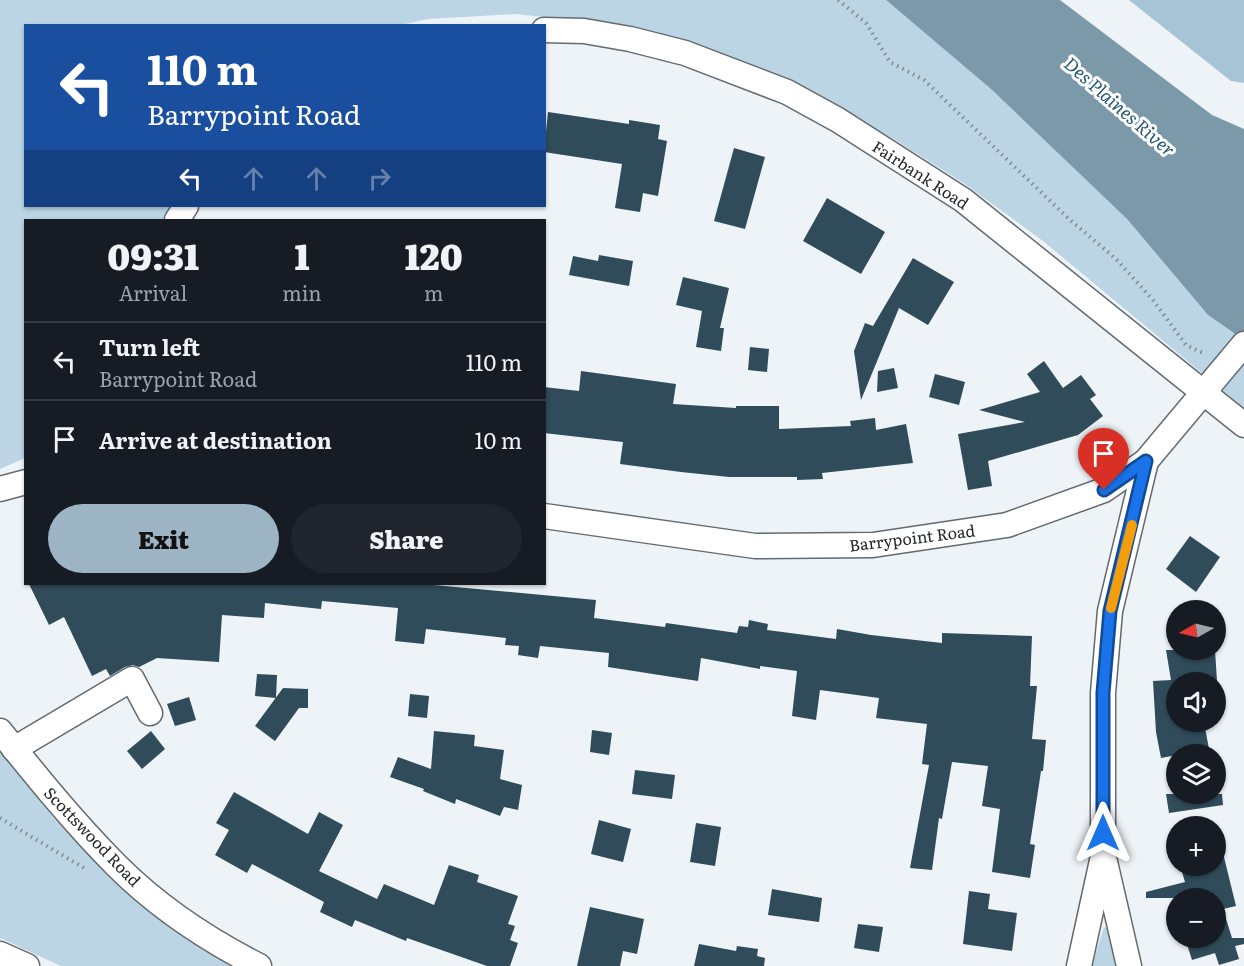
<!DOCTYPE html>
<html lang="en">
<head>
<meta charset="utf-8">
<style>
  body { margin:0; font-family:Literata,serif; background:#20242c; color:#f1f3f6; height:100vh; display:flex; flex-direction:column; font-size:22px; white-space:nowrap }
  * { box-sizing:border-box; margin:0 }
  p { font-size:20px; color:#9ea1a6 }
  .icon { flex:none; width:33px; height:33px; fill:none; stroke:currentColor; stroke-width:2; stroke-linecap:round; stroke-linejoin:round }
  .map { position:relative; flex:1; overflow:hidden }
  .details { position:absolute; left:24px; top:219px; width:522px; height:366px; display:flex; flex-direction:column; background:#171b24; border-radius:0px; box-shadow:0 2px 4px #0004 }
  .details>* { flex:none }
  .banner { position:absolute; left:24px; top:24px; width:522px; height:183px; border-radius:0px; box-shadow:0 2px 4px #0004; background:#1a4fa0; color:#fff; overflow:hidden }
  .needle { width:39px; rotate:262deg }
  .controls { position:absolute; left:1166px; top:600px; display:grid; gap:12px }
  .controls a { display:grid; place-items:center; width:60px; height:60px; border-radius:50%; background:#171b24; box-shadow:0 2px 4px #0004; font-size:30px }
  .pin { position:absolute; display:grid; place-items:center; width:51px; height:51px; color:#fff; margin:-62px -26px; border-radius:50% 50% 50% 0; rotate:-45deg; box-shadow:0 0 6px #0007 }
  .pin .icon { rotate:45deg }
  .me { position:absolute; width:66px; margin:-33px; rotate:0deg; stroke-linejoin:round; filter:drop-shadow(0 0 4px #0008) }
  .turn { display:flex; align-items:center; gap:21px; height:126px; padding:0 24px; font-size:27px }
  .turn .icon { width:78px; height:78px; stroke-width:2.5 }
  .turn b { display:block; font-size:42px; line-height:51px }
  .lanes { display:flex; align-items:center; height:57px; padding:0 24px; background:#0003; justify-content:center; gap:30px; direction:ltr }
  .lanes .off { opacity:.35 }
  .eta { display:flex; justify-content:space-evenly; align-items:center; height:102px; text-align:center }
  .eta b { font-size:36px; font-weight:800; line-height:42px }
  .action { display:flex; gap:12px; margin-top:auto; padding:12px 24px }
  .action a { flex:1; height:69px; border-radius:36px; background:#9cb4c3; color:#111; font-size:24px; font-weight:800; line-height:69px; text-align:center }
  .action a+a { background:#20242c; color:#f1f3f6 }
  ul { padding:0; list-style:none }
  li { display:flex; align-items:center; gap:18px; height:78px; padding:0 24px; border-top:2px solid #363941 }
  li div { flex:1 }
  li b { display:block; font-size:22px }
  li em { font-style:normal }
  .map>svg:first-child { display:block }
  .green { fill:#bbd5e4 }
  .forest { fill:#a6c4d5 }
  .water { fill:#7c99aa }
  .building { fill:#304b59 }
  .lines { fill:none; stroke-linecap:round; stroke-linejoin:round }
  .minor-casing { stroke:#646a6e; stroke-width:27 }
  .path { stroke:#858a8c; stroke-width:4; stroke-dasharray:1.5 4.5; stroke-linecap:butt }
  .minor { stroke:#fff; stroke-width:24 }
  .route-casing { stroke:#114b97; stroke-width:15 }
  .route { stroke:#1a73e8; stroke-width:10 }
  .slow { stroke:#f59e0b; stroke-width:10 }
  .labels { text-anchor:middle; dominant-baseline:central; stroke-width:6; stroke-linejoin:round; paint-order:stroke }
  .street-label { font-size:16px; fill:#26292a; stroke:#fff }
  .water-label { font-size:18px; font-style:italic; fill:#245973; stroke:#fff }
</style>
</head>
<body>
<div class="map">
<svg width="1244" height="966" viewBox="0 0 1244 966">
  <rect width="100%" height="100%" fill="#edf3f7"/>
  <g class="green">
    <polygon points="0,0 886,0 991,89 1127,219 1208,315 1244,340 1244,408 1043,241 965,184 895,140 750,65 688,41 618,25 516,14 428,19 395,26 26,26 26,206 170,206 163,220 26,220 25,458 0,469"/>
    <polygon points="0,750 52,816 124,890 176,931 233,966 61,966 0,938"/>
    <polygon points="1104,927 1109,929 1117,966 1092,966"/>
  </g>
  <polygon class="forest" points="1129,0 1244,0 1244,83 1231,81"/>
  <polygon class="water" points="886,0 1060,0 1212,115 1244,129 1244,340 1208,315 1127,219 991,89"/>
  <g class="building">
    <polygon points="548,112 629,124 629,120 660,125 658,139 667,141 658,196 643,193 640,212 615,208 622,164 544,152"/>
    <polygon points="734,148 765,157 745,229 714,221"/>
    <polygon points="827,198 885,232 861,274 803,241"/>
    <polygon points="599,255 633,261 629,286 569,275 573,256 598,261"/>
    <polygon points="913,258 954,282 928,325 899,308 861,400 854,351 865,323 873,326"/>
    <polygon points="683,277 729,288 720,328 724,328 721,351 696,347 702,311 676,305"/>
    <polygon points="750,347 769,349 767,372 748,370"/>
    <polygon points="1044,361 1063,388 1081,375 1096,395 1090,399 1103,416 1078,435 988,461 992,486 968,490 958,434 1025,422 979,410 1040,392 1027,374"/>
    <polygon points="894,368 898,388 877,392 878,371"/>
    <polygon points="581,371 676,384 673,404 736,408 736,406 779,406 779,429 851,426 850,421 875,418 876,430 906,424 913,463 822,473 823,479 797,480 797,477 729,477 681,472 620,464 623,442 544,433 544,387 579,391"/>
    <polygon points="935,374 965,382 959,405 929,397"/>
    <polygon points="1190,536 1220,557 1196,592 1166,569"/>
    <polygon points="29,584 423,584 596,600 594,618 665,627 666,623 737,633 739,626 748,627 749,620 768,624 767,630 836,639 837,629 871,635 942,643 942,633 1032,636 1030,686 1037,686 1032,739 1046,740 1043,771 1041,771 1030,844 1035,845 1030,878 992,872 1000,809 982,806 988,766 952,762 942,819 939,818 932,870 910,868 929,765 922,764 927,724 876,718 879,698 820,690 816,720 792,716 797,671 760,666 760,669 701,658 698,681 608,667 609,653 540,646 538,658 518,655 519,646 505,645 506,638 426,629 424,644 395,641 398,608 322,601 321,609 265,603 264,618 222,615 219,662 157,658 139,667 133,665 125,667 110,676 106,669 92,676 64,617 49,625"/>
    <polygon points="1166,650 1215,650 1217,681 1176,682 1176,722 1204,722 1209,749 1161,758 1156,732 1153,681 1171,680"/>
    <polygon points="257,674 277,675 276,698 255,696"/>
    <polygon points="283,688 308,689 308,708 299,708 275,741 255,726"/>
    <polygon points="410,694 429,696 427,718 408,716"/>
    <polygon points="189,697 196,720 175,726 167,704"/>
    <polygon points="592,730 612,733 609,755 590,752"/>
    <polygon points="151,731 165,749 142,769 127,751"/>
    <polygon points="434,731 475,735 474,746 504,750 500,779 522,785 518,810 504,807 500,816 456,799 455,804 423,791 424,789 390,777 398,757 431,769"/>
    <polygon points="635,770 675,775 672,799 632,794"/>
    <polygon points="234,792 308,834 319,812 343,825 319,871 377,899 384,884 434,905 449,865 479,875 477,882 518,896 508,924 515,926 510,940 518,943 510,966 487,966 407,938 406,941 355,920 352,927 320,912 324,902 252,864 247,873 215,855 229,830 216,823"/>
    <polygon points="1166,794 1222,794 1223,805 1169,813"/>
    <polygon points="599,820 631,829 623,862 591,854"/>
    <polygon points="696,823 721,827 715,866 690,862"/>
    <polygon points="1222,849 1236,906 1223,909 1232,938 1244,938 1244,944 1235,946 1239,959 1219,965 1215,953 1192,960 1185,938 1215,938 1215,898 1146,898 1146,892 1185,882 1182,872 1215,866 1215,850"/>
    <polygon points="772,889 822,898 819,922 768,915"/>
    <polygon points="969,891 990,894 988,909 1017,913 1012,951 963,944"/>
    <polygon points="590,907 644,919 637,954 623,951 620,966 577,966"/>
    <polygon points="858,924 883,927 879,952 854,948"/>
    <polygon points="699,944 736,951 737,946 758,949 757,956 765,958 764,966 694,966"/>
  </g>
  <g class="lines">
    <defs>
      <g id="minor">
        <polyline points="544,30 584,31 630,39 685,53 787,92 838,120 963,200 1244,425"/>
        <polyline points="177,220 186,206"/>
        <polyline points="0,489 26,482"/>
        <polyline points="544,516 755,546 873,545 1007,525 1104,490 1146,461 1244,344"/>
        <path d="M0 731C37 777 75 824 117 866 158 907 208 940 259 966"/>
        <polyline points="14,749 132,679 150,713"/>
        <polyline points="1105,862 1129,966"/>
        <polyline points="0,954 27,966"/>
        <polyline points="1079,966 1103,856 1103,693 1110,611 1146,461"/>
      </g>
    </defs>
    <use href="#minor" class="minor-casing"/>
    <g class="path">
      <polyline points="838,0 866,23 890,62 924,80 1069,219 1116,259 1153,300 1186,345 1205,354"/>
      <polyline points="0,818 84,868"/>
    </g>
    <use href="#minor" class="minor"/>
  </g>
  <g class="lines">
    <defs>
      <polyline id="route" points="1103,833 1103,693 1110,611 1146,461 1104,490"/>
    </defs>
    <use href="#route" class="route-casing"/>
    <use href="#route" class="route"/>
    <polyline class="slow" points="1111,608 1132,525"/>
  </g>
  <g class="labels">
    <g class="street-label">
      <text transform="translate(921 174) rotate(33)">Fairbank Road</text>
      <text transform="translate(912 537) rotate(-7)">Barrypoint Road</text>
      <text transform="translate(93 836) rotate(46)">Scottswood Road</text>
    </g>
    <g class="water-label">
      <text transform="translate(1120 106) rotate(41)">Des Plaines River</text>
    </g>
  </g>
</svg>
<div class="controls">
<a><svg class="needle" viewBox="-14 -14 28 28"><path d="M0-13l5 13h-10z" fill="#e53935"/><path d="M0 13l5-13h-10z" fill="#9ea1a6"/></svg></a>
<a><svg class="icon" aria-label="sound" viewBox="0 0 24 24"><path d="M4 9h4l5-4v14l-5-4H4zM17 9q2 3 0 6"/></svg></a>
<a><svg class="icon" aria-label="layers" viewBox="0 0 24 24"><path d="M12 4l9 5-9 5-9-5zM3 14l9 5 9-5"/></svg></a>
<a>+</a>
<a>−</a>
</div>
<div class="pin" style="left:1104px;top:490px;background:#d93025"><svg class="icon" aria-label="arrive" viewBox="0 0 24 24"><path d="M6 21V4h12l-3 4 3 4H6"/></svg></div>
<svg class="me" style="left:1103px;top:833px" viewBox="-20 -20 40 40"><path d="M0-17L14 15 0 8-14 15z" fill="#1a73e8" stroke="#fff" stroke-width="4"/></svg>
<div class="banner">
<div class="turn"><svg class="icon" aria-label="left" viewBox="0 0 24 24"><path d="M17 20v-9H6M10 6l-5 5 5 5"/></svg><div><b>110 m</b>Barrypoint Road</div></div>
<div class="lanes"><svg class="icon" aria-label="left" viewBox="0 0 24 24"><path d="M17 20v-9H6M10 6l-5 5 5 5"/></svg><svg class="icon off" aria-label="ahead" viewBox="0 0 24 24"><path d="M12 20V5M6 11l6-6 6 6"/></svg><svg class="icon off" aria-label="ahead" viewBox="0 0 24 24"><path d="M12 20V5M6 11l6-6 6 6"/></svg><svg class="icon off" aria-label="right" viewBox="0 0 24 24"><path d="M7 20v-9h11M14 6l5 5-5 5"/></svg></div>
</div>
<section class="details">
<div class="eta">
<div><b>09:31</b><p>Arrival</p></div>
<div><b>1</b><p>min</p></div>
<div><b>120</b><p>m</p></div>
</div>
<ul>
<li><svg class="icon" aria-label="left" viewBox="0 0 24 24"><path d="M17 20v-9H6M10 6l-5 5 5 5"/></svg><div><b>Turn left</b><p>Barrypoint Road</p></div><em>110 m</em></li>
<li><svg class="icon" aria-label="arrive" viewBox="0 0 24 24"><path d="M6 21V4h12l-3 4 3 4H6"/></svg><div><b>Arrive at destination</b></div><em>10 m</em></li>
</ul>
<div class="action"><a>Exit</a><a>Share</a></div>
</section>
</div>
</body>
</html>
